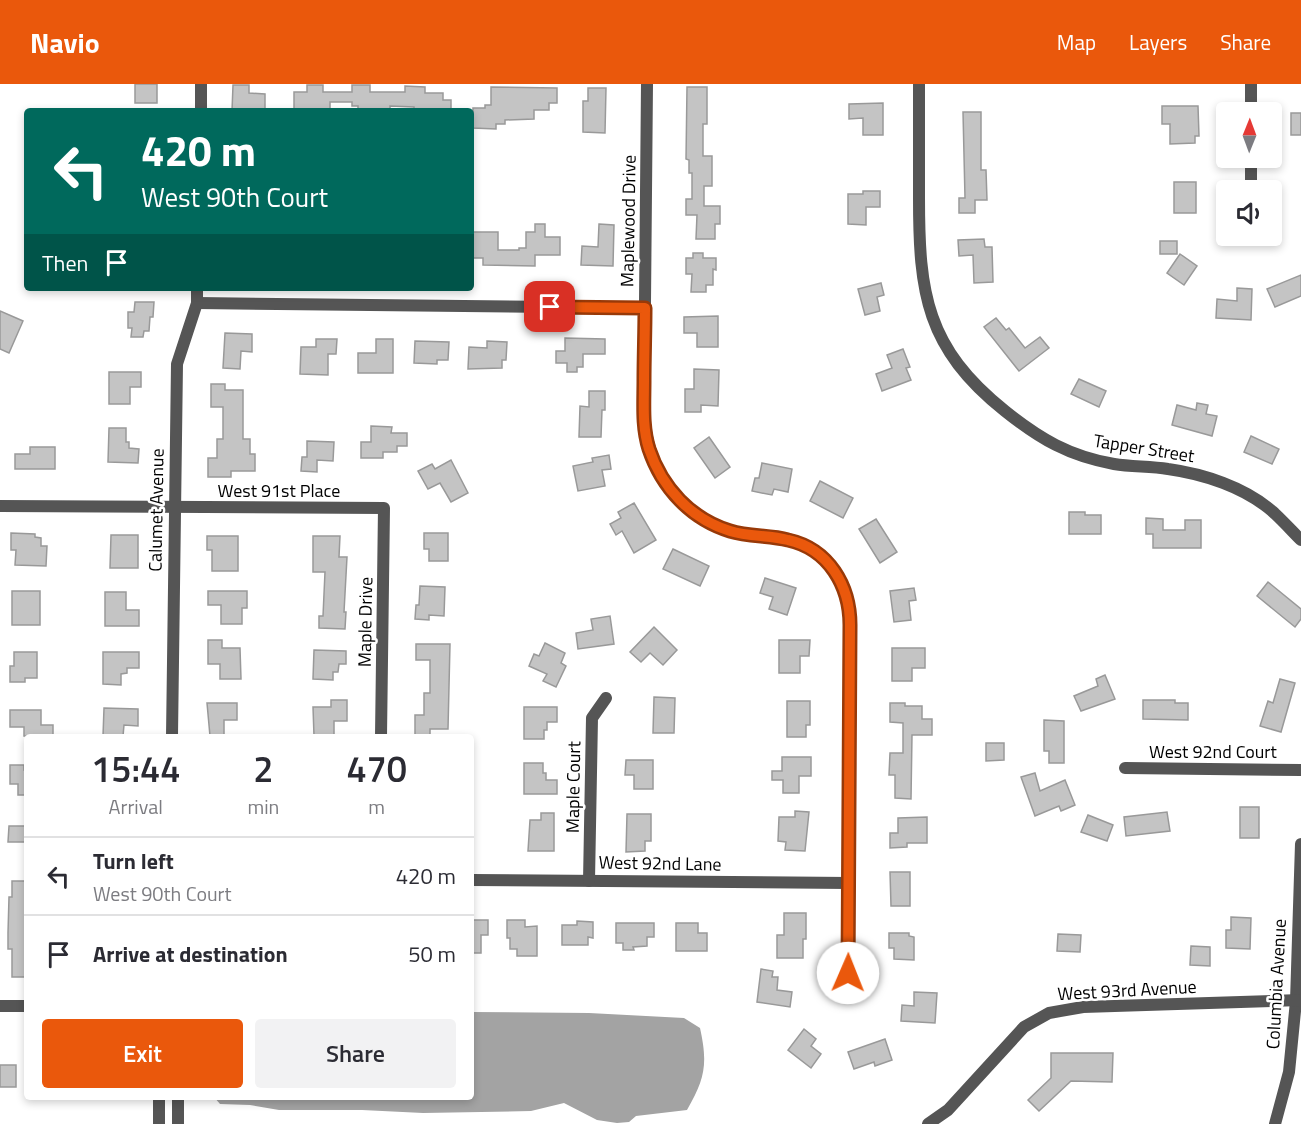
<!DOCTYPE html>
<html lang="en">
<head>
<meta charset="utf-8">
<style>
  body { margin:0; font-family:"Titillium Web",sans-serif; background:#f2f2f3; color:#2b2b33; height:100vh; display:flex; flex-direction:column; font-size:22px; white-space:nowrap }
  * { box-sizing:border-box; margin:0 }
  p { font-size:20px; color:#7c7c81 }
  .icon { flex:none; width:33px; height:33px; fill:none; stroke:currentColor; stroke-width:2; stroke-linecap:round; stroke-linejoin:round }
  .map { position:relative; flex:1; overflow:hidden }
  .details { position:absolute; left:24px; top:650px; width:450px; height:366px; display:flex; flex-direction:column; background:#fff; border-radius:6px; box-shadow:0 3px 9px #0003 }
  .details>* { flex:none }
  .hud { position:absolute; left:24px; top:24px; width:450px; height:183px; border-radius:6px; box-shadow:0 3px 9px #0003; background:#00695c; color:#fff; overflow:hidden }
  .needle { width:39px; rotate:1deg }
  .buttons { position:absolute; left:1216px; top:18px; display:grid; gap:12px }
  .buttons a { display:grid; place-items:center; width:66px; height:66px; border-radius:6px; background:#fff; box-shadow:0 3px 9px #0003; font-size:30px }
  .pin { position:absolute; display:grid; place-items:center; width:51px; height:51px; color:#fff; margin:-26px; border-radius:12px; box-shadow:0 3px 9px #0006 }
  .me { position:absolute; width:66px; margin:-33px; rotate:1deg; stroke-linejoin:round; filter:drop-shadow(0 0 4px #0008) }
  .turn { display:flex; align-items:center; gap:21px; height:126px; padding:0 18px; font-size:27px }
  .turn .icon { width:78px; height:78px; stroke-width:2.5 }
  .turn b { display:block; font-size:42px; line-height:51px }
  .then { display:flex; align-items:center; height:57px; padding:0 18px; background:#0003; gap:12px; font-size:22px }
  .eta { display:flex; justify-content:space-evenly; align-items:center; height:102px; text-align:center }
  .eta b { font-size:36px; font-weight:600; line-height:42px }
  .action { display:flex; gap:12px; margin-top:auto; padding:12px 18px }
  .action a { flex:1; height:69px; border-radius:6px; background:#ea580c; color:#fff; font-size:24px; font-weight:600; line-height:69px; text-align:center }
  .action a+a { background:#f2f2f3; color:#2b2b33 }
  ul { padding:0; list-style:none }
  li { display:flex; align-items:center; gap:18px; height:78px; padding:0 18px; border-top:2px solid #e1e1e2 }
  li div { flex:1 }
  li b { display:block; font-size:22px }
  li em { font-style:normal }
  header { display:flex; align-items:center; gap:36px; box-sizing:border-box; height:84px; padding:0 30px; background:#ea580c; color:#fff }
  header strong { font-size:28px }
  nav { display:flex; gap:33px; margin-inline-start:auto; font-size:21px }
  .map>svg:first-child { display:block }
  .water { fill:#a3a3a3 }
  .building { fill:#c4c4c4; stroke:#999; stroke-width:1.5 }
  .lines { fill:none; stroke-linecap:round; stroke-linejoin:round }
  .minor { stroke:#555; stroke-width:12 }
  .tertiary { stroke:#555; stroke-width:12 }
  .route-casing { stroke:#983908; stroke-width:15 }
  .route { stroke:#ea580c; stroke-width:10 }
  .labels { text-anchor:middle; dominant-baseline:central; stroke-width:5; stroke-linejoin:round; paint-order:stroke }
  .street-label { font-size:18px; fill:#000; stroke:#fff }
</style>
</head>
<body>
<header>
<strong>Navio</strong>
<nav><a>Map</a><a>Layers</a><a>Share</a></nav>
</header>
<div class="map">
<svg width="1301" height="1040" viewBox="0 0 1301 1040">
  <rect width="100%" height="100%" fill="#fff"/>
  <path class="water" d="M471 928 589 929 684 934 700 944C708 980 705 995 687 1026L636 1032 629 1038 617 1039 597 1036 564 1019 531 1027 423 1029 362 1026H279L250 1021 220 1020 214 1013 471 1012Z"/>
  <g class="building">
    <rect x="135" y="0" width="22" height="19"/>
    <polygon points="233,1 249,1 249,9 265,10 265,27 232,27"/>
    <polygon points="307,1 323,1 323,8 352,8 352,1 370,1 370,8 405,8 405,2 425,3 425,9 443,9 443,16 451,16 451,27 414,27 414,23 390,22 390,27 358,27 358,22 352,22 352,18 330,18 330,27 294,27 294,8 307,8"/>
    <polygon points="491,3 557,4 557,19 549,19 549,26 534,26 534,35 505,36 505,40 496,40 496,45 473,44 473,24 485,24 485,21 491,21"/>
    <polygon points="687,3 707,3 707,40 703,40 703,72 712,72 712,102 704,102 704,122 720,122 720,140 715,140 715,155 696,155 697,131 686,131 686,115 692,115 692,89 689,89 689,76 686,75"/>
    <polygon points="588,4 606,4 605,49 583,48 583,17 588,17"/>
    <polygon points="883,19 883,51 863,51 863,34 849,35 849,20"/>
    <polygon points="1162,22 1198,22 1199,52 1195,52 1195,59 1170,60 1170,40 1162,40"/>
    <polygon points="963,28 981,28 981,86 986,86 987,116 975,116 975,129 959,129 959,114 965,114"/>
    <rect x="1291" y="29" width="10" height="22"/>
    <rect x="1174" y="98" width="22" height="31"/>
    <polygon points="863,107 880,107 880,123 866,123 866,141 848,140 848,110 863,110"/>
    <polygon points="535,140 545,140 545,153 560,153 560,171 535,171 535,182 483,181 483,174 471,174 471,148 498,148 498,166 519,166 519,164 526,164 526,148 535,148"/>
    <polygon points="599,140 614,141 613,182 581,181 582,162 598,163"/>
    <polygon points="984,155 985,163 992,163 993,198 974,199 973,171 959,172 958,156"/>
    <rect x="1160" y="157" width="17" height="13"/>
    <polygon points="693,169 703,169 703,174 716,174 716,186 713,185 713,201 706,201 706,208 691,208 692,190 686,190 686,174 693,174"/>
    <polygon points="1180,170 1197,182 1184,201 1167,189"/>
    <polygon points="1301,191 1301,212 1275,223 1267,205"/>
    <polygon points="881,199 884,211 877,213 880,227 865,231 858,205"/>
    <polygon points="1237,204 1252,205 1251,236 1216,234 1217,215 1237,217"/>
    <polygon points="135,218 154,218 153,233 150,233 149,247 144,247 143,253 131,253 132,244 128,244 128,228 134,228"/>
    <polygon points="0,227 23,237 9,269 0,265"/>
    <polygon points="718,232 718,263 697,263 697,249 684,249 684,233"/>
    <polygon points="996,234 1006,246 1009,244 1025,264 1040,253 1049,264 1019,287 984,243"/>
    <polygon points="225,249 252,250 252,268 241,267 240,285 223,284"/>
    <polygon points="565,254 605,255 605,270 583,270 583,283 577,283 577,288 567,288 567,279 556,279 556,267 565,267"/>
    <polygon points="316,255 337,255 336,270 328,270 328,291 300,290 301,263 316,263"/>
    <polygon points="376,255 393,255 393,289 358,289 358,269 376,269"/>
    <polygon points="415,257 449,258 448,276 437,276 437,280 414,279"/>
    <polygon points="487,257 507,258 506,276 502,276 502,284 468,285 469,263 487,264"/>
    <polygon points="903,265 910,283 906,284 911,296 882,307 876,290 892,284 887,271"/>
    <polygon points="694,285 719,286 718,322 701,321 701,328 685,328 685,305 694,305"/>
    <polygon points="109,288 141,288 141,303 130,303 130,320 109,320"/>
    <polygon points="1079,295 1106,307 1099,323 1071,310"/>
    <polygon points="211,300 225,300 225,306 243,306 243,355 250,355 250,370 255,370 255,387 231,387 231,393 208,393 208,374 217,374 217,355 223,355 223,323 211,323"/>
    <polygon points="589,307 605,307 605,326 602,326 601,353 579,353 580,322 589,323"/>
    <polygon points="1197,319 1208,321 1206,330 1217,332 1212,352 1172,341 1177,321 1196,326"/>
    <polygon points="371,342 392,343 391,349 407,349 407,362 397,362 397,368 383,368 383,374 361,374 361,358 371,358"/>
    <polygon points="109,344 126,344 126,358 129,358 129,364 139,365 138,379 108,378"/>
    <polygon points="1251,352 1279,365 1272,380 1244,368"/>
    <polygon points="709,353 730,383 715,394 694,364"/>
    <polygon points="307,357 334,358 333,377 317,376 317,388 301,387 302,373 307,373"/>
    <polygon points="30,363 55,363 55,385 15,385 15,370 30,370"/>
    <polygon points="609,371 611,385 602,386 605,402 578,407 573,382 593,378 592,374"/>
    <polygon points="451,376 468,409 451,418 440,399 428,405 418,387 432,380 435,385"/>
    <polygon points="762,379 792,385 788,408 774,405 772,411 752,407 755,394 759,394"/>
    <polygon points="820,397 853,414 843,434 810,417"/>
    <polygon points="634,419 656,456 634,469 622,447 616,451 610,440 621,434 618,428"/>
    <polygon points="1069,428 1085,428 1085,431 1101,431 1101,450 1069,450"/>
    <polygon points="1146,434 1163,435 1163,446 1185,446 1185,436 1201,436 1201,464 1153,464 1153,450 1146,450"/>
    <polygon points="876,435 897,468 880,479 859,445"/>
    <polygon points="11,449 35,450 35,453 41,454 41,462 47,462 46,482 15,481 16,466 11,466"/>
    <polygon points="424,449 448,449 448,477 429,477 429,465 424,465"/>
    <polygon points="111,451 138,451 138,484 110,484"/>
    <polygon points="207,452 238,452 238,487 212,487 212,466 207,466"/>
    <polygon points="313,452 340,452 339,473 347,473 344,528 346,528 345,545 319,544 319,532 323,532 325,488 313,488"/>
    <polygon points="673,465 709,482 700,502 663,485"/>
    <polygon points="765,494 796,504 787,531 769,525 773,513 760,509"/>
    <polygon points="1268,498 1301,525 1301,535 1295,543 1257,512"/>
    <polygon points="420,502 445,503 444,532 429,531 429,536 415,535 416,521 419,521"/>
    <polygon points="914,504 916,516 909,517 911,536 894,538 890,507"/>
    <rect x="12" y="507" width="28" height="34"/>
    <polygon points="208,507 247,507 247,524 242,524 242,540 221,540 221,521 208,521"/>
    <polygon points="105,508 126,508 126,526 139,526 139,542 105,542"/>
    <polygon points="610,532 614,560 578,565 576,549 593,546 591,535"/>
    <polygon points="654,543 677,566 663,581 650,569 641,578 630,568"/>
    <polygon points="208,556 222,556 222,564 240,564 241,595 220,595 220,580 208,580"/>
    <polygon points="779,556 810,556 809,572 800,572 800,589 779,589"/>
    <polygon points="545,559 565,569 561,579 566,582 556,603 543,597 547,590 529,582 534,570 539,572"/>
    <polygon points="416,560 450,560 448,645 430,645 430,652 415,652 415,631 424,631 424,609 430,609 430,576 416,576"/>
    <polygon points="892,564 925,564 925,584 912,584 912,597 892,597"/>
    <polygon points="314,566 346,567 346,580 339,580 338,588 333,588 333,596 313,595"/>
    <polygon points="14,568 37,568 37,594 25,594 25,598 10,598 10,582 14,582"/>
    <polygon points="103,568 139,568 139,584 127,584 127,589 121,590 121,601 103,600"/>
    <polygon points="1105,591 1115,615 1081,627 1074,612 1098,602 1096,595"/>
    <polygon points="1280,595 1295,599 1281,648 1260,642 1268,617 1273,619"/>
    <polygon points="654,613 675,614 674,649 653,649"/>
    <polygon points="331,616 347,616 347,637 334,637 334,652 314,652 313,623 331,623"/>
    <polygon points="1143,616 1175,616 1175,619 1188,619 1188,636 1143,635"/>
    <polygon points="787,617 810,617 810,641 806,641 806,653 787,653"/>
    <polygon points="207,619 237,619 237,636 224,636 224,652 210,652"/>
    <polygon points="890,619 905,619 905,622 922,622 922,635 932,635 932,651 912,651 911,715 895,714 895,691 889,691 890,669 903,669 903,639 890,638"/>
    <polygon points="524,623 557,623 557,638 547,638 547,646 544,646 544,655 524,655"/>
    <polygon points="104,624 138,625 138,642 124,641 123,652 103,652"/>
    <polygon points="10,626 41,626 41,641 53,641 53,652 24,652 24,643 10,643"/>
    <polygon points="1044,636 1064,637 1064,679 1049,679 1049,667 1044,667"/>
    <polygon points="986,659 1004,659 1004,676 986,677"/>
    <polygon points="782,673 811,673 811,692 799,692 799,709 783,709 783,696 772,696 772,687 782,687"/>
    <polygon points="626,676 653,676 653,705 634,705 634,691 625,691"/>
    <polygon points="524,679 543,679 543,689 546,689 546,696 557,696 557,710 524,710"/>
    <polygon points="10,681 24,681 24,686 27,686 27,711 18,711 18,700 10,700"/>
    <polygon points="1035,689 1040,707 1065,696 1075,721 1061,727 1059,722 1035,732 1021,693"/>
    <rect x="1240" y="723" width="19" height="31"/>
    <polygon points="795,727 809,728 805,767 785,766 786,758 778,757 779,733 795,733"/>
    <polygon points="1167,728 1170,747 1126,752 1124,733"/>
    <polygon points="541,729 554,729 554,767 528,767 530,736 541,736"/>
    <polygon points="627,730 651,730 651,757 645,757 645,767 626,768"/>
    <polygon points="1088,731 1113,741 1107,757 1081,748"/>
    <polygon points="927,733 927,759 907,759 907,763 890,764 890,749 898,749 898,734"/>
    <polygon points="9,742 27,742 27,758 8,758"/>
    <polygon points="890,788 910,788 910,822 891,822"/>
    <polygon points="12,797 27,797 27,893 12,893 12,865 8,865 8,849 9,813 12,813"/>
    <polygon points="784,829 806,829 806,855 803,855 803,874 777,874 777,851 784,851"/>
    <polygon points="1231,833 1251,834 1250,865 1226,864 1226,846 1231,846"/>
    <polygon points="471,836 488,836 488,851 481,851 481,869 471,869"/>
    <polygon points="507,836 525,836 525,843 537,842 537,872 517,872 517,865 510,865 510,854 507,854"/>
    <polygon points="577,837 593,838 593,854 588,853 588,861 562,861 562,841 577,841"/>
    <polygon points="616,839 654,839 654,853 647,853 647,862 633,863 634,866 623,866 623,859 616,859"/>
    <polygon points="676,839 698,839 698,849 707,849 707,867 676,867"/>
    <polygon points="889,849 909,849 909,852 914,853 914,876 894,875 894,864 889,864"/>
    <polygon points="1058,850 1081,851 1080,868 1057,867"/>
    <polygon points="1191,862 1210,863 1210,882 1190,881"/>
    <polygon points="761,885 773,887 772,893 778,893 777,906 792,908 790,923 757,918"/>
    <polygon points="914,908 937,909 935,939 901,937 902,921 914,922"/>
    <polygon points="804,945 816,955 811,962 821,970 811,984 788,966"/>
    <polygon points="885,955 892,976 875,982 874,978 854,985 848,968"/>
    <polygon points="1051,969 1113,969 1112,998 1071,997 1039,1027 1028,1016 1051,994"/>
    <rect x="0" y="981" width="16" height="22"/>
  </g>
  <g class="lines">
    <g class="minor">
      <path d="M647 0 644 326C645 381 678 432 733 448 751 453 769 451 788 455 828 464 850 502 850 541L848 912"/>
      <path d="M919 0C919 38 919 76 919 114 919 209 926 264 1005 327 1040 355 1069 372 1114 380 1132 383 1150 382 1168 385 1204 390 1244 403 1272 427 1282 436 1292 447 1301 456"/>
      <polyline points="1251,0 1251,28"/>
      <polyline points="201,27 201,0"/>
      <polyline points="1251,74 1251,106"/>
      <polyline points="197,219 645,224"/>
      <polyline points="0,422 384,424 381,652"/>
      <polyline points="172,652 177,280 197,219 197,204"/>
      <polyline points="1125,684 1301,686"/>
      <polyline points="471,796 849,799"/>
      <polyline points="589,797 592,634 606,614"/>
      <polyline points="0,922 27,922"/>
      <polyline points="159,1040 159,1012"/>
      <polyline points="178,1040 178,1012"/>
      <polyline points="1275,1040 1289,988 1296,917 1301,760"/>
    </g>
    <polyline class="tertiary" points="928,1040 948,1026 1024,943 1049,929 1083,923 1301,916"/>
  </g>
  <g class="lines">
    <defs>
      <path id="route" d="M550 223 645 224C645 248 644 273 644 297 644 320 642 343 649 365 662 404 691 435 730 447 749 453 769 451 788 456 829 465 850 502 850 541L848 889"/>
    </defs>
    <use href="#route" class="route-casing"/>
    <use href="#route" class="route"/>
  </g>
  <g class="labels">
    <g class="street-label">
      <text transform="translate(628 137) rotate(-89)">Maplewood Drive</text>
      <text transform="translate(1144 364) rotate(9)">Tapper Street</text>
      <text x="279" y="406">West 91st Place</text>
      <text transform="translate(156 426) rotate(-89)">Calumet Avenue</text>
      <text transform="translate(365 538) rotate(-89)">Maple Drive</text>
      <text x="1213" y="667">West 92nd Court</text>
      <text transform="translate(573 703) rotate(-89)">Maple Court</text>
      <text transform="translate(660 779) rotate(1)">West 92nd Lane</text>
      <text transform="translate(1276 900) rotate(-87)">Columbia Avenue</text>
      <text transform="translate(1127 906) rotate(-3)">West 93rd Avenue</text>
    </g>
  </g>
</svg>
<div class="buttons">
<a><svg class="needle" viewBox="-14 -14 28 28"><path d="M0-13l5 13h-10z" fill="#e53935"/><path d="M0 13l5-13h-10z" fill="#7c7c81"/></svg></a>
<a><svg class="icon" aria-label="sound" viewBox="0 0 24 24"><path d="M4 9h4l5-4v14l-5-4H4zM17 9q2 3 0 6"/></svg></a>
</div>
<div class="pin" style="left:550px;top:223px;background:#d93025"><svg class="icon" aria-label="arrive" viewBox="0 0 24 24"><path d="M6 21V4h12l-3 4 3 4H6"/></svg></div>
<svg class="me" style="left:848px;top:889px" viewBox="-20 -20 40 40"><circle r="19" fill="#fff"/><path d="M0-13L10 11 0 6-10 11z" fill="#ea580c"/></svg>
<div class="hud">
<div class="turn"><svg class="icon" aria-label="left" viewBox="0 0 24 24"><path d="M17 20v-9H6M10 6l-5 5 5 5"/></svg><div><b>420 m</b>West 90th Court</div></div>
<div class="then">Then<svg class="icon" aria-label="arrive" viewBox="0 0 24 24"><path d="M6 21V4h12l-3 4 3 4H6"/></svg></div>
</div>
<section class="details">
<div class="eta">
<div><b>15:44</b><p>Arrival</p></div>
<div><b>2</b><p>min</p></div>
<div><b>470</b><p>m</p></div>
</div>
<ul>
<li><svg class="icon" aria-label="left" viewBox="0 0 24 24"><path d="M17 20v-9H6M10 6l-5 5 5 5"/></svg><div><b>Turn left</b><p>West 90th Court</p></div><em>420 m</em></li>
<li><svg class="icon" aria-label="arrive" viewBox="0 0 24 24"><path d="M6 21V4h12l-3 4 3 4H6"/></svg><div><b>Arrive at destination</b></div><em>50 m</em></li>
</ul>
<div class="action"><a>Exit</a><a>Share</a></div>
</section>
</div>
</body>
</html>
